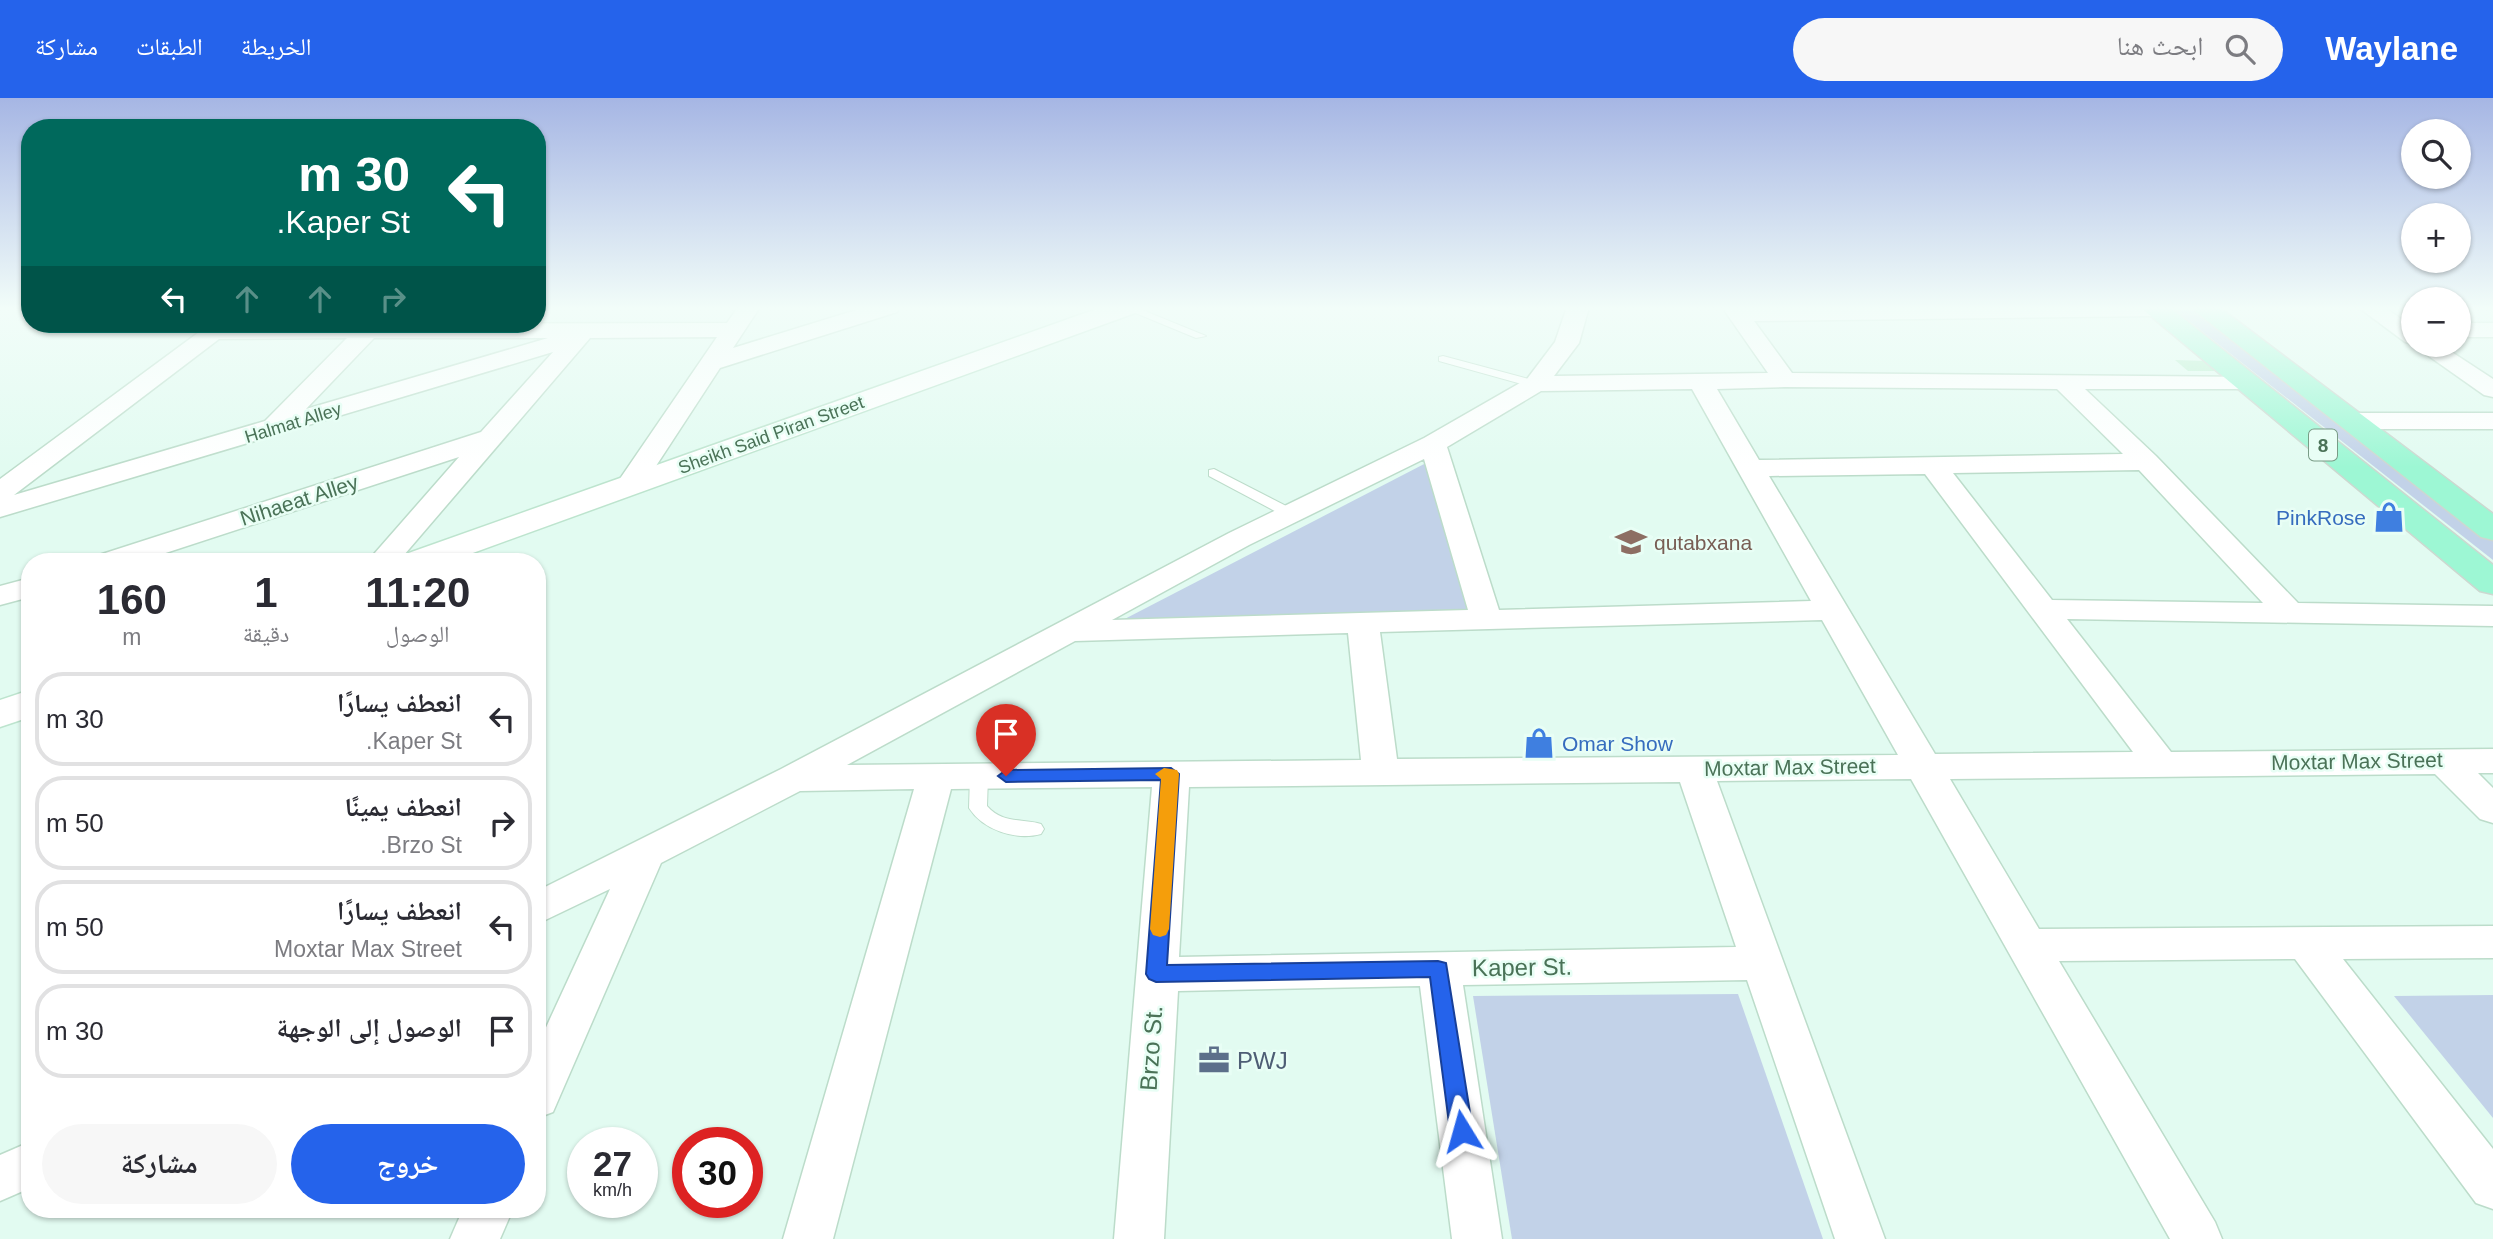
<!DOCTYPE html>
<html lang="ar">
<head>
<meta charset="utf-8">
<style>
  body { margin:0; font-family:Helvetica,"Noto Naskh Arabic",sans-serif; background:#f7f7f7; color:#2b2b33; direction:rtl; height:100vh; display:flex; flex-direction:column; font-size:26px; white-space:nowrap }
  * { box-sizing:border-box; margin:0 }
  p { font-size:23px; color:#7c7c81 }
  .icon { flex:none; width:38px; height:38px; fill:none; stroke:currentColor; stroke-width:2; stroke-linecap:round; stroke-linejoin:round }
  .map { position:relative; flex:1; overflow:hidden; direction:ltr }
  .panel { position:absolute; left:21px; top:455px; width:525px; height:665px; display:flex; flex-direction:column; background:#fff; border-radius:28px; box-shadow:0 2px 5px #0004; direction:rtl }
  .panel>* { flex:none }
  .guide { position:absolute; left:21px; top:21px; width:525px; height:214px; border-radius:28px; box-shadow:0 2px 5px #0004; direction:rtl; background:#00695c; color:#fff; overflow:hidden }
  .buttons { position:absolute; left:2401px; top:21px; display:grid; gap:14px }
  .buttons a { display:grid; place-items:center; width:70px; height:70px; border-radius:50%; background:#fff; box-shadow:0 2px 5px #0004; font-size:35px }
  .speed { position:absolute; left:567px; top:1029px; display:flex; gap:14px; font-size:35px; font-weight:700; text-align:center }
  .speed>* { display:grid; place-content:center; width:91px; height:91px; border-radius:50%; background:#fff; box-shadow:0 2px 5px #0004; line-height:1 }
  .speed small { font-size:18px; font-weight:400 }
  .speed .limit { border:10px solid #d22; background:#fff; color:#111 }
  .pin { position:absolute; display:grid; place-items:center; width:60px; height:60px; color:#fff; margin:-72px -30px; border-radius:50% 50% 50% 0; rotate:-45deg; box-shadow:0 0 7px #0007 }
  .pin .icon { rotate:45deg }
  .me { position:absolute; width:77px; margin:-38px; rotate:352deg; stroke-linejoin:round; filter:drop-shadow(0 0 5px #0008) }
  .turn { display:flex; align-items:center; gap:24px; height:147px; padding:0 21px; font-size:32px }
  .turn .icon { width:91px; height:91px; stroke-width:2.5 }
  .turn b { display:block; font-size:49px; line-height:60px }
  .lanes { display:flex; align-items:center; height:66px; padding:0 21px; background:#0003; justify-content:center; gap:35px; direction:ltr }
  .lanes .off { opacity:.35 }
  .eta { display:flex; justify-content:space-evenly; align-items:center; height:119px; text-align:center }
  .eta b { font-size:42px; font-weight:700; line-height:49px }
  .cta { display:flex; gap:14px; margin-top:auto; padding:14px 21px }
  .cta a { flex:1; height:80px; border-radius:42px; background:#2563eb; color:#fff; font-size:28px; font-weight:700; line-height:80px; text-align:center }
  .cta a+a { background:#f7f7f7; color:#2b2b33 }
  ul { padding:0; list-style:none }
  li { display:flex; align-items:center; gap:21px; height:94px; margin:0 14px 10px; padding:0 7px; border:4px solid #e1e1e2; border-radius:28px }
  li div { flex:1 }
  li b { display:block; font-size:26px }
  li em { font-style:normal }
  header { display:flex; align-items:center; gap:42px; box-sizing:border-box; height:98px; padding:0 35px; background:#2563eb; color:#fff }
  header strong { font-size:33px }
  nav { display:flex; gap:38px; margin-inline-start:auto; font-size:24px }
  .search { width:490px; height:63px; background:#f7f7f7; display:flex; align-items:center; gap:18px; box-sizing:border-box; padding:0 24px; border-radius:38px; color:#7c7c81; font-size:26px }
  .map>svg:first-child { display:block }
  .green { fill:#c2d2e8 }
  .building { fill:#bbefcf }
  .lines { fill:none; stroke-linecap:round; stroke-linejoin:round }
  .lane-casing { stroke:#bcdcca; stroke-width:2 }
  .street-casing { stroke:#bcdcca; stroke-width:3 }
  .secondary-casing { stroke:#bde4ce; stroke-width:3 }
  .primary-casing { stroke:#ccd8d0; stroke-width:3 }
  .lane { fill:#fff; fill-rule:evenodd }
  .street { fill:#fff; fill-rule:evenodd }
  .secondary { fill:#fff; fill-rule:evenodd }
  .primary { fill:#9df7d4; fill-rule:evenodd }
  .route { fill:#2563eb; stroke:#184099; stroke-width:2 }
  .slow { fill:#f59e0b }
  .labels { text-anchor:middle; dominant-baseline:central; stroke-width:5; stroke-linejoin:round; paint-order:stroke }
  .far-street-label { font-size:18px; fill:#4a7257; stroke:#e8fef5 }
  .shield { fill:#e8fef5; stroke:#799c86; stroke-width:2 }
  .shield-label { font-size:19px; font-weight:bold; fill:#4a7257 }
  .street-label { font-size:21px; fill:#4a7257; stroke:#e8fef5 }
  .shop-label { font-size:21px; fill:#366cbe; stroke:#e8fef5; text-anchor:end }
  .education-label { font-size:21px; fill:#785e54; stroke:#e8fef5; text-anchor:start }
  .near-street-label { font-size:24px; fill:#4a7257; stroke:#e8fef5 }
  .near-service-label { font-size:24px; fill:#4e5e75; stroke:#e8fef5; text-anchor:start }
</style>
</head>
<body>
<header>
<strong>Waylane</strong>
<div class="search"><svg class="icon" aria-label="search" viewBox="0 0 24 24"><circle cx="10" cy="10" r="6"/><path d="M15 15l6 6"/></svg>ابحث هنا</div>
<nav><a>الخريطة</a><a>الطبقات</a><a>مشاركة</a></nav>
</header>
<div class="map">
<svg width="2493" height="1141" viewBox="0 0 2493 1141">
  <rect width="100%" height="100%" fill="#e2fbf1"/>
  <g class="green">
    <polygon points="2171,209 2193,209 2493,441 2493,462"/>
    <polygon points="1428,364 1470,515 1115,526"/>
    <polygon points="1738,896 1823,1141 1512,1141 1473,898"/>
    <polygon points="2493,897 2493,1020 2394,898"/>
  </g>
  <polygon class="building" points="2175,262 2207,263 2219,273 2188,273"/>
  <g class="lines">
    <defs>
      <g id="lane">
        <polygon points="1121,209 1135,209 1206,238 1196,240"/>
        <polygon points="1443,258 1540,284 1542,286 1536,290 1439,263 1439,259"/>
        <polygon points="1214,371 1296,413 1298,416 1296,419 1286,419 1209,378 1209,372"/>
        <path d="M979 672 985 674 988 678 987 708C1003 726 1020 720 1041 726L1044 731 1041 736C1016 743 983 732 969 710L970 678 973 674Z"/>
      </g>
      <g id="street">
        <path d="M738 209H760L733 250 866 209H900L897 214 720 270 639 394 629 396 619 394 615 388 717 239 590 240 398 464H367L459 359 138 464H92L96 458 481 334 553 254 0 419V381L210 226 727 225ZM347 240 265 323 14 397 219 241ZM374 240H548L306 311Z"/>
        <path d="M1567 209H1589L1579 245 1554 278 1768 275 1722 209H2166L2164 216 2156 218 1754 223 1792 275 2255 279 2258 284 2255 289 2246 291H2085L2156 358 2298 505 2493 508V528L2067 521 2171 654 2493 651V675H2478L2493 690V725L2480 721 2435 676 1950 681 2039 831 2493 828V860L2343 861 2493 1051V1111L2476 1105 2295 861 2059 863 2215 1124 2222 1141H2170L1911 681 1717 683 1885 1141H1835L1747 882 1463 887 1502 1141H1452L1420 888 1178 893 1164 1141H1114L1152 689 951 691 833 1141H783L914 691 800 693 661 765 553 1014 537 1020V949L610 791 537 826V793L781 671 1229 435 1424 340 1527 281 1555 244ZM1785 289 2057 291 2123 356 1759 362 1717 291ZM1692 291 1811 503 1499 512 1447 349 1541 293ZM1424 361 1468 512 1112 522 1249 447ZM2139 372 2263 505 2052 502 1953 375ZM1925 376 2133 654 1935 656 1769 378ZM1822 522 1898 657 1397 661 1380 534ZM1348 535 1361 662 847 667 1075 543ZM1680 684 1736 849 1179 859 1189 689Z"/>
        <polygon points="2358,209 2384,209 2413,229 2413,246 2405,244"/>
        <rect x="2459" y="225" width="34" height="14"/>
        <polygon points="2413,247 2441,247 2493,281 2493,299 2484,297"/>
        <polygon points="2351,315 2493,315 2493,331 2351,331 2342,328 2338,323 2342,318"/>
        <polygon points="30,480 30,499 0,507 0,488"/>
        <polygon points="30,1044 30,1090 0,1103 0,1057"/>
        <polygon points="463,1111 513,1111 500,1141 450,1141"/>
      </g>
      <g id="secondary">
        <polygon points="1102,209 1139,209 1135,215 448,464 398,464 403,457"/>
        <polygon points="30,592 30,619 0,629 0,602"/>
      </g>
      <g id="primary">
        <polygon points="2140,209 2169,209 2493,467 2493,496 2480,493"/>
        <polygon points="2190,209 2219,209 2493,416 2493,442 2481,439"/>
      </g>
    </defs>
    <use href="#lane" class="lane-casing"/>
    <use href="#street" class="street-casing"/>
    <use href="#secondary" class="secondary-casing"/>
    <use href="#primary" class="primary-casing"/>
    <use href="#lane" class="lane"/>
    <use href="#street" class="street"/>
    <use href="#secondary" class="secondary"/>
    <use href="#primary" class="primary"/>
  </g>
  <linearGradient id="sky" x2="0" y2="1"><stop stop-color="#a6b6e4"/><stop offset="0.57" stop-color="#f2fdf9"/><stop offset="1" stop-color="#f2fdf9" stop-opacity="0"/></linearGradient>
  <rect width="2493" height="369" fill="url(#sky)"/>
  <polygon class="route" points="1171,670 1179,676 1167,867 1438,863 1446,865 1473,1033 1470,1040 1462,1043 1454,1040 1450,1033 1430,879 1156,884 1149,881 1146,876 1161,682 1006,684 998,678 1006,672"/>
  <polygon class="slow" points="1164,670 1177,672 1179,676 1169,831 1166,837 1160,839 1153,837 1150,831 1161,681 1155,676"/>
  <defs>
    <symbol id="shop-bare" viewBox="-9 -9 18 18"><path d="M-5-2.5h2.3a2.7 3.5 0 0 1 5.4 0H5L5.5 6h-11ZM-1.5-2.5h3a1.5 2.3 0 0 0-3 0Z" fill="#3f7fe0" stroke="#e8fef5" stroke-width="2.5" paint-order="stroke"/></symbol>
    <symbol id="school-bare" viewBox="-9 -9 18 18"><path d="M0-5L7-2L0 1L-7-2ZM-4 1L0 2.5L4 1V4Q0 6-4 4Z" fill="#8d6e63" stroke="#e8fef5" stroke-width="2.5" paint-order="stroke"/></symbol>
    <symbol id="office-bare" viewBox="-9 -9 18 18"><path d="M-6-3h4V-5.5h4V-3h4V5H-6ZM-1-4.5V-3h2v-1.5ZM-6 0V1H6V0Z" fill="#5c6f8a" stroke="#e8fef5" stroke-width="2.5" paint-order="stroke"/></symbol>
  </defs>
  <g fill-rule="evenodd">
    <use href="#shop-bare" x="2367" y="397" width="44" height="44"/>
    <use href="#school-bare" x="1609" y="422" width="44" height="44"/>
    <use href="#shop-bare" x="1517" y="623" width="44" height="44"/>
    <use href="#office-bare" x="1192" y="940" width="44" height="44"/>
  </g>
  <g class="labels">
    <g class="far-street-label">
      <text transform="translate(293 325) rotate(-17)">Halmat Alley</text>
      <text transform="translate(771 337) rotate(-20)">Sheikh Said Piran Street</text>
    </g>
    <rect class="shield" x="2309" y="331.5" width="28" height="31" rx="5"/>
    <g class="shield-label">
      <text x="2323" y="347">8</text>
    </g>
    <g class="street-label">
      <text transform="translate(299 402) rotate(-18)">Nihaeat Alley</text>
      <text transform="translate(2357 663) rotate(-1)">Moxtar Max Street</text>
      <text transform="translate(1790 669) rotate(-1)">Moxtar Max Street</text>
    </g>
    <g class="shop-label">
      <text x="2366" y="419">PinkRose</text>
      <text x="1562" y="645" text-anchor="start">Omar Show</text>
    </g>
    <g class="education-label">
      <text x="1654" y="444">qutabxana</text>
    </g>
    <g class="near-street-label">
      <text transform="translate(1522 869) rotate(-1)">Kaper St.</text>
      <text transform="translate(1151 950) rotate(-86)">Brzo St.</text>
    </g>
    <g class="near-service-label">
      <text x="1237" y="962">PWJ</text>
    </g>
  </g>
</svg>
<div class="buttons">
<a><svg class="icon" aria-label="search" viewBox="0 0 24 24"><circle cx="10" cy="10" r="6"/><path d="M15 15l6 6"/></svg></a>
<a>+</a>
<a>−</a>
</div>
<div class="speed"><div>27<small>km/h</small></div><div class="limit">30</div></div>
<div class="pin" style="left:1006px;top:678px;background:#d93025"><svg class="icon" aria-label="arrive" viewBox="0 0 24 24"><path d="M6 21V4h12l-3 4 3 4H6"/></svg></div>
<svg class="me" style="left:1462px;top:1033px" viewBox="-20 -20 40 40"><path d="M0-17L14 15 0 8-14 15z" fill="#2563eb" stroke="#fff" stroke-width="4"/></svg>
<div class="guide">
<div class="turn"><svg class="icon" aria-label="left" viewBox="0 0 24 24"><path d="M17 20v-9H6M10 6l-5 5 5 5"/></svg><div><b>30 m</b>Kaper St.</div></div>
<div class="lanes"><svg class="icon" aria-label="left" viewBox="0 0 24 24"><path d="M17 20v-9H6M10 6l-5 5 5 5"/></svg><svg class="icon off" aria-label="ahead" viewBox="0 0 24 24"><path d="M12 20V5M6 11l6-6 6 6"/></svg><svg class="icon off" aria-label="ahead" viewBox="0 0 24 24"><path d="M12 20V5M6 11l6-6 6 6"/></svg><svg class="icon off" aria-label="right" viewBox="0 0 24 24"><path d="M7 20v-9h11M14 6l5 5-5 5"/></svg></div>
</div>
<section class="panel">
<div class="eta">
<div><b>11:20</b><p>الوصول</p></div>
<div><b>1</b><p>دقيقة</p></div>
<div><b>160</b><p>m</p></div>
</div>
<ul>
<li><svg class="icon" aria-label="left" viewBox="0 0 24 24"><path d="M17 20v-9H6M10 6l-5 5 5 5"/></svg><div><b>انعطف يسارًا</b><p>Kaper St.</p></div><em>30 m</em></li>
<li><svg class="icon" aria-label="right" viewBox="0 0 24 24"><path d="M7 20v-9h11M14 6l5 5-5 5"/></svg><div><b>انعطف يمينًا</b><p>Brzo St.</p></div><em>50 m</em></li>
<li><svg class="icon" aria-label="left" viewBox="0 0 24 24"><path d="M17 20v-9H6M10 6l-5 5 5 5"/></svg><div><b>انعطف يسارًا</b><p>Moxtar Max Street</p></div><em>50 m</em></li>
<li><svg class="icon" aria-label="arrive" viewBox="0 0 24 24"><path d="M6 21V4h12l-3 4 3 4H6"/></svg><div><b>الوصول إلى الوجهة</b></div><em>30 m</em></li>
</ul>
<div class="cta"><a>خروج</a><a>مشاركة</a></div>
</section>
</div>
</body>
</html>
